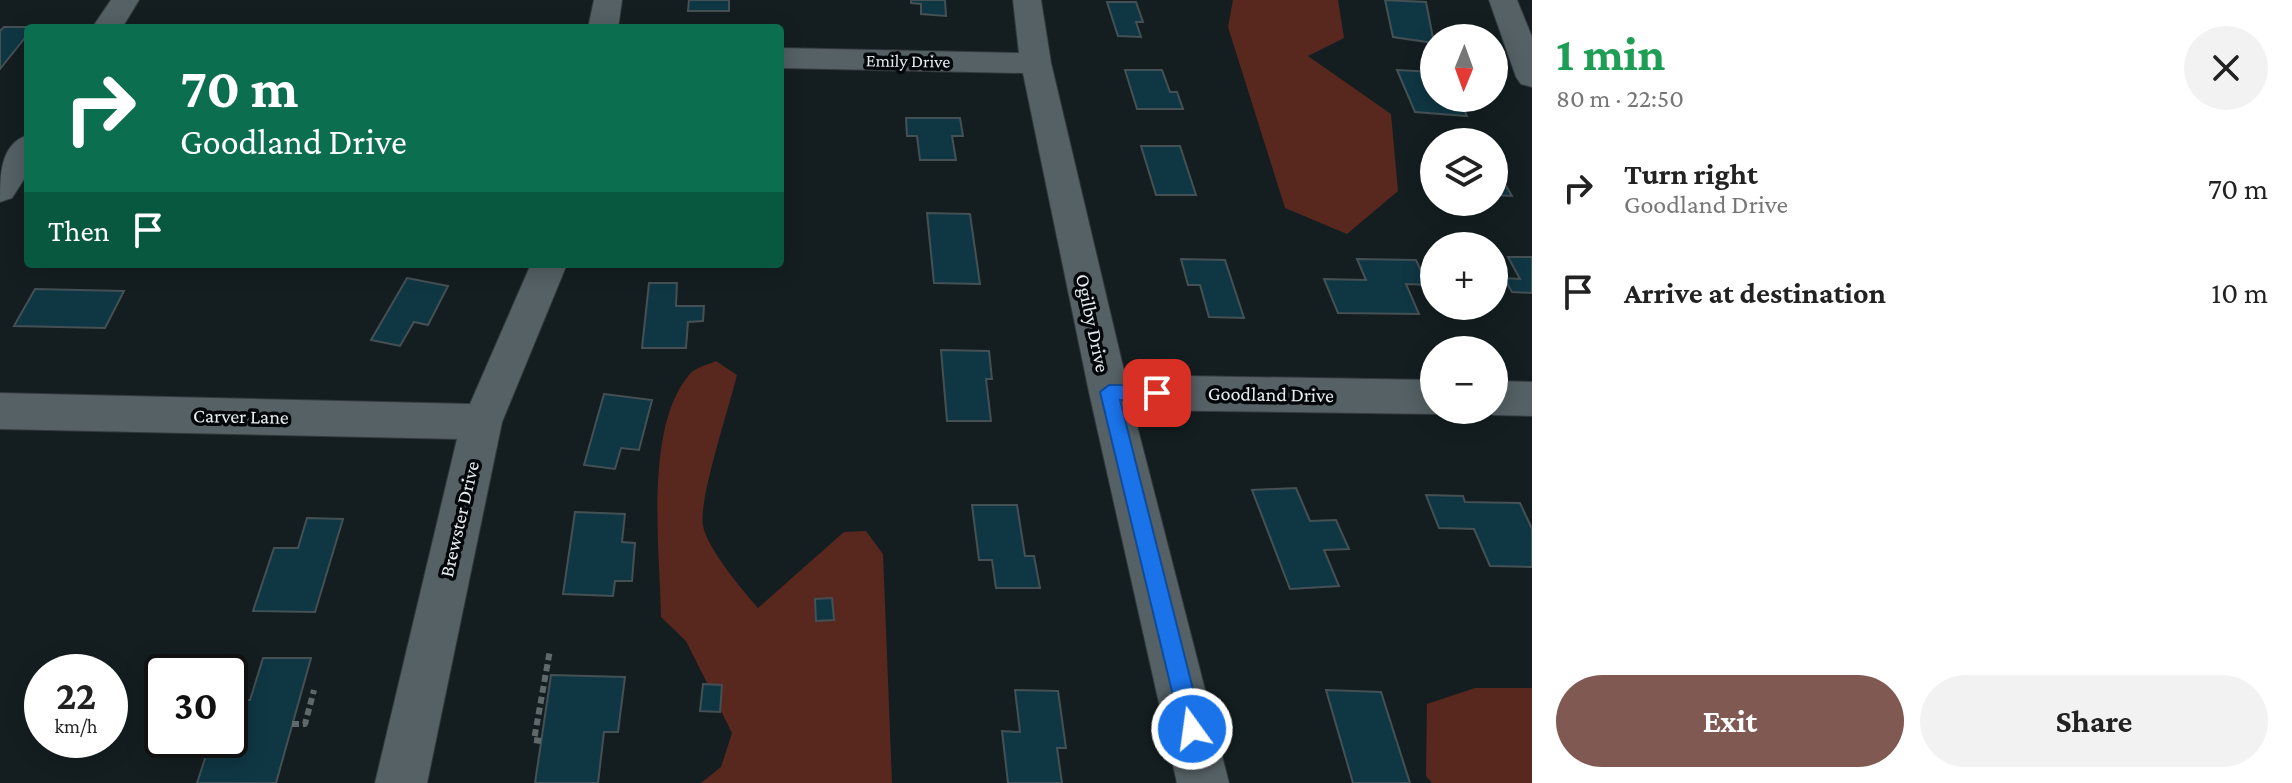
<!DOCTYPE html>
<html lang="en">
<head>
<meta charset="utf-8">
<style>
  body { margin:0; font-family:"Crimson Pro",serif; background:#f2f2f2; color:#222; height:100vh; display:flex; flex-direction:column; font-size:30px; white-space:nowrap }
  * { box-sizing:border-box; margin:0 }
  p { font-size:26px; color:#767676 }
  .icon { flex:none; width:44px; height:44px; fill:none; stroke:currentColor; stroke-width:2; stroke-linecap:round; stroke-linejoin:round }
  .map { position:relative; flex:1; overflow:hidden }
  .details { display:flex; flex-direction:column; background:#fff; width:760px }
  .details>* { flex:none }
  .guide { position:absolute; left:24px; top:24px; width:760px; height:244px; border-radius:8px; box-shadow:0 4px 20px #0003; background:#0b6e4f; color:#fff; overflow:hidden }
  .needle { width:52px; rotate:181deg }
  .controls { position:absolute; left:1420px; top:24px; display:grid; gap:16px }
  .controls a { display:grid; place-items:center; width:88px; height:88px; border-radius:50%; background:#fff; box-shadow:0 4px 20px #0003; font-size:40px }
  .speed { position:absolute; left:24px; top:654px; display:flex; gap:16px; font-size:40px; font-weight:700; text-align:center }
  .speed>* { display:grid; place-content:center; width:104px; height:104px; border-radius:50%; background:#fff; box-shadow:0 4px 20px #0003; line-height:1 }
  .speed small { font-size:20px; font-weight:400 }
  .speed .limit { border:4px solid #111; border-radius:12px; background:#fff; color:#111 }
  .pin { position:absolute; display:grid; place-items:center; width:68px; height:68px; color:#fff; margin:-34px; border-radius:16px; box-shadow:0 4px 12px #0006 }
  .me { position:absolute; width:88px; margin:-44px; rotate:346deg; stroke-linejoin:round; filter:drop-shadow(0 0 6px #0008) }
  .turn { display:flex; align-items:center; gap:28px; height:168px; padding:0 24px; font-size:36px }
  .turn .icon { width:104px; height:104px; stroke-width:2.5 }
  .turn b { display:block; font-size:56px; line-height:68px }
  .then { display:flex; align-items:center; height:76px; padding:0 24px; background:#0003; gap:16px; font-size:30px }
  .round { display:grid; place-items:center; flex:none; width:84px; height:84px; border-radius:42px; background:#f2f2f2 }
  .head { display:flex; align-items:center; justify-content:space-between; height:136px; padding:0 24px }
  h1 { font-size:48px; font-weight:700; line-height:60px; color:#1e9e55 }
  .cta { display:flex; gap:16px; margin-top:auto; padding:16px 24px }
  .cta a { flex:1; height:92px; border-radius:48px; background:#805952; color:#fff; font-size:32px; font-weight:700; line-height:92px; text-align:center }
  .cta a+a { background:#f2f2f2; color:#222 }
  ul { padding:0; list-style:none }
  li { display:flex; align-items:center; gap:24px; height:104px; padding:0 24px }
  li div { flex:1 }
  li b { display:block; font-size:30px }
  li em { font-style:normal }
  main { display:flex; flex:1; min-height:0 }
  .map>svg:first-child { display:block }
  .green { fill:#58281e }
  .building { fill:#0f3743; stroke:#445054; stroke-width:2 }
  .lines { fill:none; stroke-linecap:round; stroke-linejoin:round }
  .minor-casing { stroke:#343a3d; stroke-width:2 }
  .path { stroke:#5f686a; stroke-width:6; stroke-dasharray:7 4; stroke-linecap:butt }
  .minor { fill:#556165; fill-rule:evenodd }
  .route { fill:#1a73e8; stroke:#114b97; stroke-width:2 }
  .labels { text-anchor:middle; dominant-baseline:central; stroke-width:7; stroke-linejoin:round; paint-order:stroke }
  .far-street-label { font-size:18px; fill:#e6edef; stroke:#040709 }
  .street-label { font-size:20px; fill:#e6edef; stroke:#040709 }
</style>
</head>
<body>
<main>
<div class="map">
<svg width="1532" height="783" viewBox="0 0 1532 783">
  <rect width="100%" height="100%" fill="#141e21"/>
  <g class="green">
    <polygon points="1233,0 1338,0 1344,38 1308,56 1391,114 1398,191 1347,234 1285,208 1228,27"/>
    <path d="M716 361 737 375C730 405 698 500 703 526 707 548 743 591 758 608L844 532 866 531 883 554 892 783H701L721 767 732 733 686 641 661 617C660 551 644 428 689 375 694 368 707 365 716 361Z"/>
    <polygon points="1475,688 1532,688 1532,783 1432,783 1426,776 1427,704"/>
  </g>
  <g class="building">
    <polygon points="689,0 729,0 729,11 688,11"/>
    <polygon points="911,0 945,0 946,16 921,14 921,4 911,3"/>
    <polygon points="1385,0 1426,2 1434,43 1393,37"/>
    <polygon points="1107,2 1136,2 1143,22 1136,22 1141,37 1118,36"/>
    <polygon points="4,27 33,27 28,28 28,34 0,69 0,31"/>
    <polygon points="1125,70 1162,70 1170,92 1177,92 1183,109 1137,109"/>
    <polygon points="1397,70 1434,72 1434,98 1459,98 1467,116 1415,112"/>
    <polygon points="906,118 960,118 963,136 952,136 956,160 920,160 917,136 907,136"/>
    <polygon points="1141,146 1180,146 1196,195 1156,195"/>
    <polygon points="1494,154 1502,169 1496,169 1512,196 1494,195"/>
    <polygon points="927,213 970,214 980,284 934,283"/>
    <polygon points="1508,257 1532,257 1532,293 1512,292 1504,278 1520,279"/>
    <polygon points="1181,259 1225,260 1244,318 1209,317 1200,285 1188,285"/>
    <polygon points="1357,259 1416,260 1428,285 1406,284 1419,314 1338,313 1324,279 1366,280"/>
    <polygon points="407,278 448,286 428,325 414,322 400,346 371,340"/>
    <polygon points="649,283 677,283 676,306 704,306 703,321 688,322 686,348 642,348"/>
    <polygon points="35,289 124,291 105,328 14,326"/>
    <polygon points="941,350 989,351 992,379 986,379 991,421 947,421"/>
    <polygon points="604,394 652,400 639,450 621,448 615,469 584,465"/>
    <polygon points="1296,488 1310,521 1336,520 1349,549 1324,550 1339,586 1290,589 1252,490"/>
    <polygon points="1426,495 1463,496 1465,502 1520,503 1532,529 1532,567 1490,566 1474,529 1439,528"/>
    <polygon points="972,505 1017,505 1025,556 1034,556 1040,588 996,588 992,560 979,560"/>
    <polygon points="575,512 625,514 622,542 635,543 632,581 615,581 613,596 563,594"/>
    <polygon points="307,518 343,519 315,612 253,611 274,548 298,548"/>
    <polygon points="832,598 834,620 816,621 815,599"/>
    <polygon points="263,658 311,658 276,783 197,783 211,740 230,740 230,699 250,700"/>
    <polygon points="551,675 625,677 618,732 604,732 598,783 535,783"/>
    <polygon points="703,684 722,685 720,712 700,711"/>
    <polygon points="1015,690 1058,691 1066,748 1057,748 1062,783 1008,783 1002,731 1020,732"/>
    <polygon points="1326,690 1381,692 1410,783 1353,783"/>
  </g>
  <g class="lines">
    <defs>
      <g id="minor">
        <polygon points="111,0 139,0 122,28 92,28"/>
        <polygon points="594,0 622,0 618,28 588,28"/>
        <polygon points="1013,0 1041,0 1051,63 1125,375 1434,380 1434,410 1446,410 1434,414 1133,410 1229,783 1177,783 1089,392 1023,73 780,68 780,48 1019,53"/>
        <polygon points="1489,0 1517,0 1532,37 1532,87 1521,84 1516,77"/>
        <path d="M28 135V173L12 198 0 202C0 175 0 144 28 135Z"/>
        <polygon points="531,264 567,264 502,422 427,783 375,783 457,439 0,429 0,393 470,404"/>
        <polygon points="1494,381 1532,382 1532,416 1494,415 1480,410 1494,410"/>
      </g>
    </defs>
    <use href="#minor" class="minor-casing"/>
    <g class="path">
      <polyline points="292,724 305,724 314,690"/>
      <polyline points="541,741 534,740 550,650"/>
    </g>
    <use href="#minor" class="minor"/>
  </g>
  <polygon class="route" points="1109,385 1157,385 1166,393 1157,401 1120,400 1203,729 1200,737 1192,741 1184,737 1181,729 1100,392"/>
  <g class="labels">
    <g class="far-street-label">
      <text transform="translate(908 61) rotate(1)">Emily Drive</text>
    </g>
    <g class="street-label">
      <text transform="translate(1093 323) rotate(78)">Ogilby Drive</text>
      <text transform="translate(1271 394) rotate(1)">Goodland Drive</text>
      <text transform="translate(241 416) rotate(1)">Carver Lane</text>
      <text transform="translate(459 519) rotate(-77)">Brewster Drive</text>
    </g>
  </g>
</svg>
<div class="controls">
<a><svg class="needle" viewBox="-14 -14 28 28"><path d="M0-13l5 13h-10z" fill="#e53935"/><path d="M0 13l5-13h-10z" fill="#767676"/></svg></a>
<a><svg class="icon" aria-label="layers" viewBox="0 0 24 24"><path d="M12 4l9 5-9 5-9-5zM3 14l9 5 9-5"/></svg></a>
<a>+</a>
<a>−</a>
</div>
<div class="speed"><div>22<small>km/h</small></div><div class="limit">30</div></div>
<div class="pin" style="left:1157px;top:393px;background:#d93025"><svg class="icon" aria-label="arrive" viewBox="0 0 24 24"><path d="M6 21V4h12l-3 4 3 4H6"/></svg></div>
<svg class="me" style="left:1192px;top:729px" viewBox="-20 -20 40 40"><circle r="17" fill="#1a73e8" stroke="#fff" stroke-width="3"/><path d="M0-11L8 9 0 5-8 9z" fill="#fff"/></svg>
<div class="guide">
<div class="turn"><svg class="icon" aria-label="right" viewBox="0 0 24 24"><path d="M7 20v-9h11M14 6l5 5-5 5"/></svg><div><b>70 m</b>Goodland Drive</div></div>
<div class="then">Then<svg class="icon" aria-label="arrive" viewBox="0 0 24 24"><path d="M6 21V4h12l-3 4 3 4H6"/></svg></div>
</div>
</div>
<section class="details">
<div class="head"><div><h1>1 min</h1><p>80 m · 22:50</p></div><a class="round"><svg class="icon" aria-label="close" viewBox="0 0 24 24"><path d="M6 6l12 12M18 6L6 18"/></svg></a></div>
<ul>
<li><svg class="icon" aria-label="right" viewBox="0 0 24 24"><path d="M7 20v-9h11M14 6l5 5-5 5"/></svg><div><b>Turn right</b><p>Goodland Drive</p></div><em>70 m</em></li>
<li><svg class="icon" aria-label="arrive" viewBox="0 0 24 24"><path d="M6 21V4h12l-3 4 3 4H6"/></svg><div><b>Arrive at destination</b></div><em>10 m</em></li>
</ul>
<div class="cta"><a>Exit</a><a>Share</a></div>
</section>
</main>
</body>
</html>
